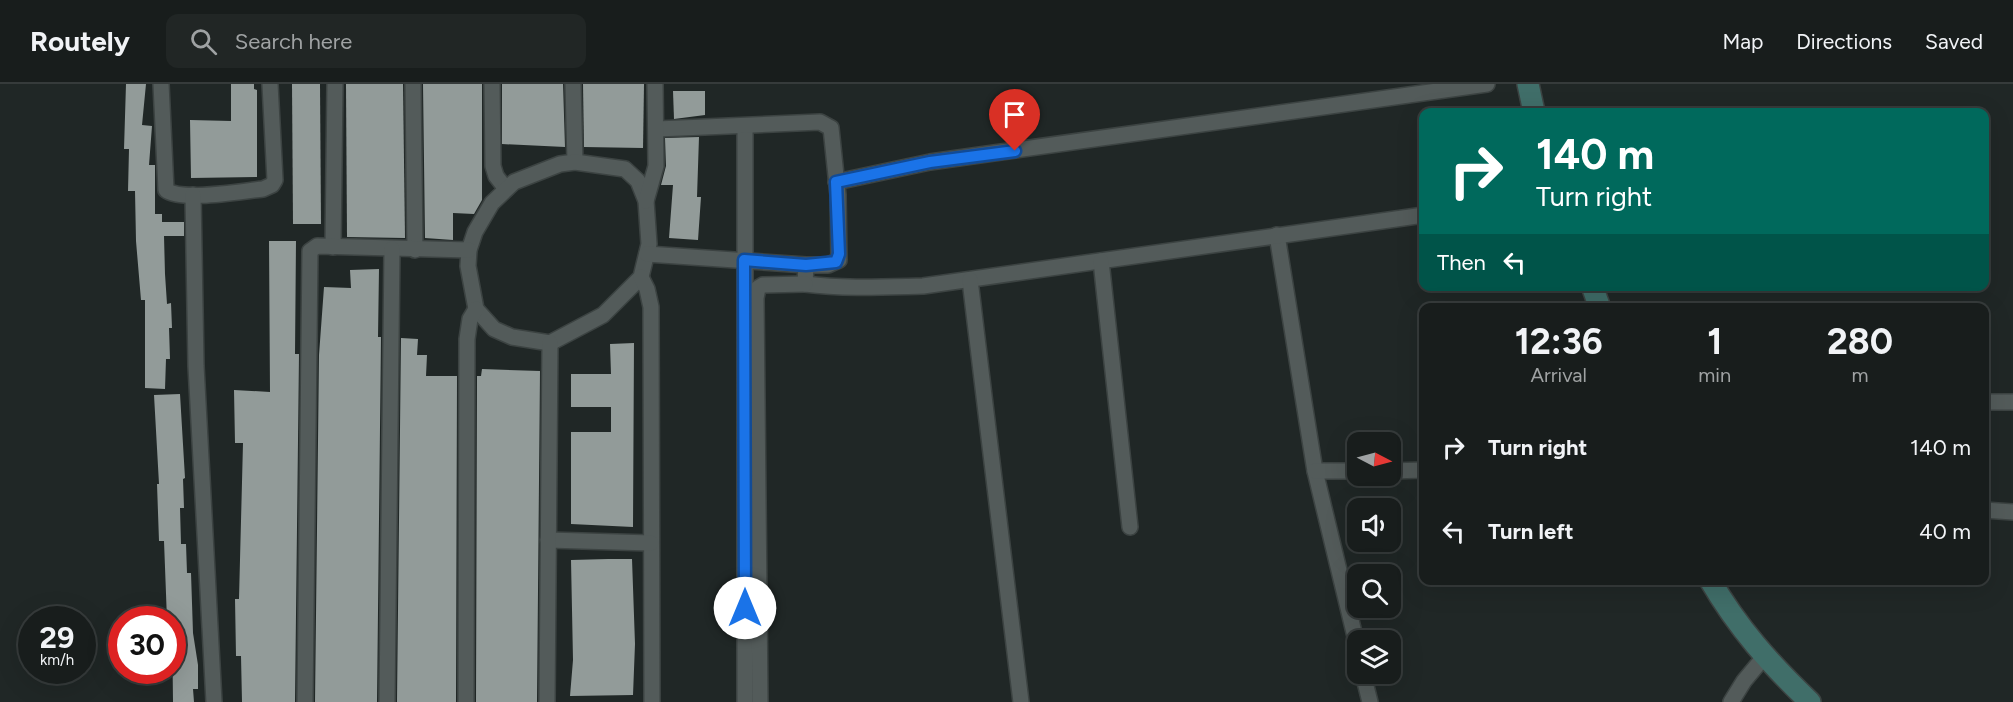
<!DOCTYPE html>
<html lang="en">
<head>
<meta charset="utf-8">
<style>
  body { margin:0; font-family:Figtree,sans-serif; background:#212625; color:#f1f3f6; height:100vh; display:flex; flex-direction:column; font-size:22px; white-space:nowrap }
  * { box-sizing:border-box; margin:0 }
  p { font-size:20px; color:#9fa2a3 }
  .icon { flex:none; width:33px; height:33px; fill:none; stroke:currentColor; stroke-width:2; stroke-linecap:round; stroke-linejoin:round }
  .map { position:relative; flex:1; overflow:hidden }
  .sheet { position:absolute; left:1419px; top:219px; width:570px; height:282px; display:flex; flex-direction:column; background:#181d1c; border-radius:12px; box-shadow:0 6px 24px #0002,0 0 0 2px #363b3b }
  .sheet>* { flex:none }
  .guide { position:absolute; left:1419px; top:24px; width:570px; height:183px; border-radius:12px; box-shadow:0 6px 24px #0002,0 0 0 2px #363b3b; background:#00695c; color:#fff; overflow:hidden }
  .needle { width:39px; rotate:96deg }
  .buttons { position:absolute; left:1347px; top:348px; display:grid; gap:12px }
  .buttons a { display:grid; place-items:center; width:54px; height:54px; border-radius:12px; background:#181d1c; box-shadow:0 6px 24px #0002,0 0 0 2px #363b3b; font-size:30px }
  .speed { position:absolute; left:18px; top:522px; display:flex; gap:12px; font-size:30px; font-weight:700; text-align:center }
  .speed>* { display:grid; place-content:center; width:78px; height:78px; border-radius:50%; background:#181d1c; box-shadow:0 6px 24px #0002,0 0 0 2px #363b3b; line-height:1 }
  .speed small { font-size:15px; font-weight:400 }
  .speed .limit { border:9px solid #d22; background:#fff; color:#111 }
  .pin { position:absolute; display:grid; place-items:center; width:51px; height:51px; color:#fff; margin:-62px -26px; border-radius:50% 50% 50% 0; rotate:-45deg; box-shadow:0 0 6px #0007 }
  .pin .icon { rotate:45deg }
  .me { position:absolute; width:66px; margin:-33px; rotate:0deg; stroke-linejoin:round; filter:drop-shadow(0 0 4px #0008) }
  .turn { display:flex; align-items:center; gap:21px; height:126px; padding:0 18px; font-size:27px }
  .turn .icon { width:78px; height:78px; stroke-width:2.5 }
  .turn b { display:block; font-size:42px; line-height:51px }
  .then { display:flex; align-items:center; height:57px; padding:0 18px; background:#0003; gap:12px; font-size:22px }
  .eta { display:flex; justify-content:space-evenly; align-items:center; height:102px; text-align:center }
  .eta b { font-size:36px; font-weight:700; line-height:42px }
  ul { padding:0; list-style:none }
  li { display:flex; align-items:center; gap:18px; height:84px; padding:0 18px }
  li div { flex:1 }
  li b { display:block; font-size:22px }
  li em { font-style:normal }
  header { display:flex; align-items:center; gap:36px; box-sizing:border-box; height:84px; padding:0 30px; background:#181d1c; border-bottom:2px solid #363b3b }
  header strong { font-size:28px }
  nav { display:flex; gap:33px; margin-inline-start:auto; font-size:21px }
  .search { width:420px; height:54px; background:#212625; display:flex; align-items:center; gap:15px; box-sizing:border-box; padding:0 21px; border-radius:12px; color:#9fa2a3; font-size:22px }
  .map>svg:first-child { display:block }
  .building { fill:#929b99 }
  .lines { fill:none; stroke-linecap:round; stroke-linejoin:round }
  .street-casing { stroke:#3c4342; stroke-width:18 }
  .secondary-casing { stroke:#3c4342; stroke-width:24 }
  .street { stroke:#535b5a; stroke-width:15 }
  .secondary { stroke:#406e69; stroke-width:21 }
  .route-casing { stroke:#114b97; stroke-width:15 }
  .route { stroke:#1a73e8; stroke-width:10 }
</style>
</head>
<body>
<header>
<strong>Routely</strong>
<div class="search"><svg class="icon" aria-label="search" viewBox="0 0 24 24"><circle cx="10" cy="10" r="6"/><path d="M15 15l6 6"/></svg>Search here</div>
<nav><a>Map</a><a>Directions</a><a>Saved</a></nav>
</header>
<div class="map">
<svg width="2013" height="618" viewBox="0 0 2013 618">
  <rect width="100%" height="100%" fill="#202726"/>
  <g class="building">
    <polygon points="126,0 146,0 142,41 152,42 149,81 155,81 155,130 162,130 162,138 184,138 184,152 164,152 165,190 167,220 171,219 172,244 169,244 170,275 166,275 165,305 145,304 145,216 141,216 136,157 135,107 128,107 129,65 124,65"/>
    <polygon points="231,0 254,0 254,5 257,6 257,93 191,94 190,36 231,37"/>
    <polygon points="292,0 320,0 321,140 293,140"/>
    <polygon points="346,0 403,0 405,154 347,153"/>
    <polygon points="423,0 482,0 482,116 474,130 453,129 453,156 425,154"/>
    <polygon points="502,0 563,0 565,63 502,60"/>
    <polygon points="583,0 644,0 643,64 584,63"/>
    <polygon points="673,7 705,7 705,31 674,35"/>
    <polygon points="699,53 697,113 701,113 698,156 669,154 673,101 661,101 666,82 665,54"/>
    <polygon points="269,157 296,157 295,270 299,270 295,618 242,618 241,572 236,572 235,515 239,515 243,359 235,359 234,306 270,308"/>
    <polygon points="379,185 378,253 381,253 377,618 315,618 319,271 324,203 351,204 350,186"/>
    <polygon points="401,254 418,255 417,271 427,271 426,292 457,292 456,618 397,618"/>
    <polygon points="634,259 633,443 571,440 571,348 611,348 611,323 571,323 571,290 611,290 610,260"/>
    <polygon points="482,285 540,287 537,618 476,618 477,292 481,292"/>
    <polygon points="180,310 185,394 183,395 184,424 180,424 181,460 186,460 187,489 191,489 193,549 198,581 198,605 193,605 194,618 173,618 172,536 167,536 164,457 159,457 157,400 159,400 154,311"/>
    <polygon points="608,475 632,475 635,560 633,611 570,612 573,576 571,476"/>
  </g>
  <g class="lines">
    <defs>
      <g id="street">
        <path d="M161 0 166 106C182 118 242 107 263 105L272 101 275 96 270 0"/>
        <polyline points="413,0 415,166"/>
        <polyline points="492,0 493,82 496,92 506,105"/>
        <polyline points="573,0 575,78"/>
        <polyline points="745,42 745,618"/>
        <polyline points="657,45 820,38 831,44 838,111 839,176 828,181 806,181"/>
        <polygon points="575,78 625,85 638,97 646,117 649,160 641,193 603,231 550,259 512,253 494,245 476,225 468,182 469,166 475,148 492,119 514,98 560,80"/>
        <polyline points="836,98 930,78 1487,0"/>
        <polyline points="193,111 196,282 214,618"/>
        <polyline points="646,117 656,82 655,0"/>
        <polyline points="1277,151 1315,387 1358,565"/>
        <polyline points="333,163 335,0"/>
        <path d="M647 170 806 181 805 200C845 205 883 203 923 202L1424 131"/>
        <polyline points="1101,177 1130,443"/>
        <polyline points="641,193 647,205 651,223 652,618"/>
        <polyline points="970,196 1021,618"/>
        <polyline points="1984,318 2013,318"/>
        <polyline points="1315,387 1358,387"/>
        <polyline points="1390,387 1424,386"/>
        <polyline points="1984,426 2013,428"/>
        <polyline points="548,456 651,459"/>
        <polyline points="1363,590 1370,618"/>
        <polyline points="305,618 310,167 317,162 469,166"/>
        <polyline points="387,618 392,165"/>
        <polyline points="466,618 467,255 470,235 476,225"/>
        <polyline points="547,618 550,259"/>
        <polyline points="760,618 756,214 758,204 763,201 805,200"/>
        <polyline points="1731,618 1744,597 1764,573"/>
      </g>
      <g id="secondary">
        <polyline points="1528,0 1534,28"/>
        <polyline points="1592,202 1600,224"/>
        <path d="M1710 496C1738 544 1770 580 1810 618"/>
      </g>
    </defs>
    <use href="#street" class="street-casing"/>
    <use href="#secondary" class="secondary-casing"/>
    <use href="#street" class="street"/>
    <use href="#secondary" class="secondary"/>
  </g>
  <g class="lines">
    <defs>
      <polyline id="route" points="745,524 744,176 806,181 836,178 839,170 836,98 930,78 1015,67"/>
    </defs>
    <use href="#route" class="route-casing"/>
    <use href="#route" class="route"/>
  </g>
</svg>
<div class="buttons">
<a><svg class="needle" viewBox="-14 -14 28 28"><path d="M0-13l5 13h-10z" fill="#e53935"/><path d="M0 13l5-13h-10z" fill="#9fa2a3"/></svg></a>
<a><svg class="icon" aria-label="sound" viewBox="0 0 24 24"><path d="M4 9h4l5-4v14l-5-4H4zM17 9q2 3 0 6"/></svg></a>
<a><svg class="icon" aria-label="search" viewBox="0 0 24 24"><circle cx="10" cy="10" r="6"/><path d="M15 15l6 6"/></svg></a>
<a><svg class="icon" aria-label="layers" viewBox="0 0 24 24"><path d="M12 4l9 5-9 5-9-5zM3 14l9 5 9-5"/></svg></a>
</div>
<div class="speed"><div>29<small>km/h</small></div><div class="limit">30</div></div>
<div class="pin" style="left:1015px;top:67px;background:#d93025"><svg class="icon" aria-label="arrive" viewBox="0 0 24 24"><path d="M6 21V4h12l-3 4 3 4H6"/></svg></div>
<svg class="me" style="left:745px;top:524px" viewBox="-20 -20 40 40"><circle r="19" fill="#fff"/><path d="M0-13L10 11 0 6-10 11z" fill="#1a73e8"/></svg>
<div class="guide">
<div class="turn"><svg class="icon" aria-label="right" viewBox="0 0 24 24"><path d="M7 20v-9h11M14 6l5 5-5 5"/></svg><div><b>140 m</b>Turn right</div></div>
<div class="then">Then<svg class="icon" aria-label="left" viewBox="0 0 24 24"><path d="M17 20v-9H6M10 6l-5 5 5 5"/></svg></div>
</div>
<section class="sheet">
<div class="eta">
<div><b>12:36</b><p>Arrival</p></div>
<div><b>1</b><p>min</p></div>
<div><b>280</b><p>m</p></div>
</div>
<ul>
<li><svg class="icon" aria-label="right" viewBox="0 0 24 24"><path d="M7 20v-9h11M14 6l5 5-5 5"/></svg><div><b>Turn right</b></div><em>140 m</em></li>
<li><svg class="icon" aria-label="left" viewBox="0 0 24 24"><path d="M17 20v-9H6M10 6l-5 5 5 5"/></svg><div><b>Turn left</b></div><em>40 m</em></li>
</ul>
</section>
</div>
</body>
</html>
